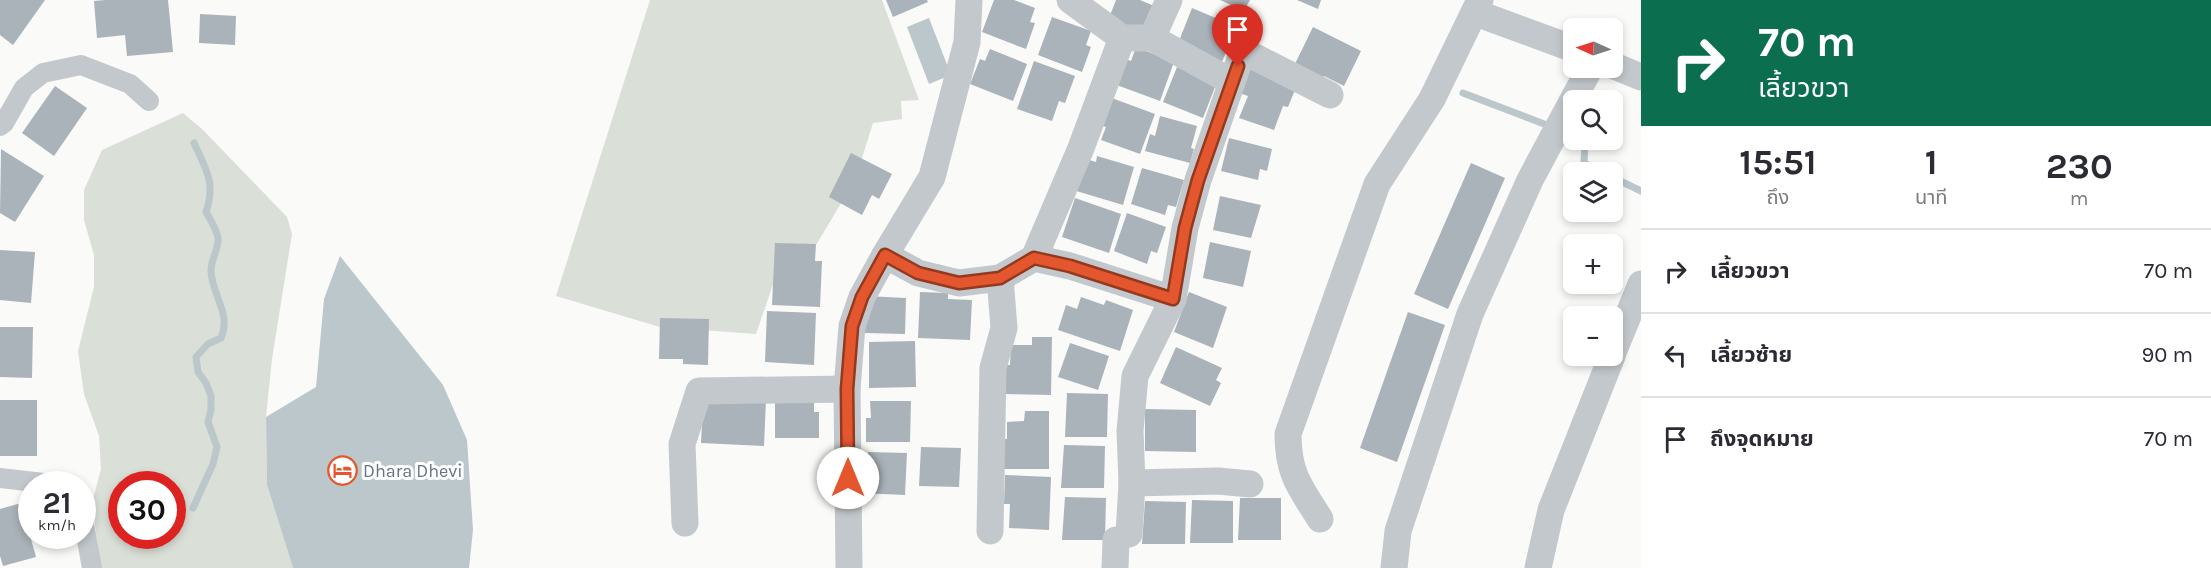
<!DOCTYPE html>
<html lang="th">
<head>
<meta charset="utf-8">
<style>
  body { margin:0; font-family:Karla,"Noto Sans Thai",sans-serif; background:#f2f2f3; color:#2b2b33; height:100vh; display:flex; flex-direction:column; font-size:22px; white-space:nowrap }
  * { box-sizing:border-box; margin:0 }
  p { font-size:20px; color:#7c7c81 }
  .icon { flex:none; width:33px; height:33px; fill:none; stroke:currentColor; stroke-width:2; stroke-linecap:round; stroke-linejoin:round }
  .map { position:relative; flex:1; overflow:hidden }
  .drawer { display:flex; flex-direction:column; background:#fff; width:570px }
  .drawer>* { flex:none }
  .guide { background:#0b6e4f; color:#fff; overflow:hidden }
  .needle { width:39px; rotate:273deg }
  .fabs { position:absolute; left:1563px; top:18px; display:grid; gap:12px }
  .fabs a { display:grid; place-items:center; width:60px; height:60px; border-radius:9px; background:#fff; box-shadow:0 3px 9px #0003; font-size:30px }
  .speed { position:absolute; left:18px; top:471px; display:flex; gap:12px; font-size:30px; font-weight:700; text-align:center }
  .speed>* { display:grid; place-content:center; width:78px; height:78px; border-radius:50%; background:#fff; box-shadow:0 3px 9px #0003; line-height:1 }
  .speed small { font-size:15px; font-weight:400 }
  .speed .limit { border:9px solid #d22; background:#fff; color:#111 }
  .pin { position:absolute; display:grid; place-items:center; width:51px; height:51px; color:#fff; margin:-62px -26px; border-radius:50% 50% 50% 0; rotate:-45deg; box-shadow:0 0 6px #0007 }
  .pin .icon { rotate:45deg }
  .me { position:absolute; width:66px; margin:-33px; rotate:0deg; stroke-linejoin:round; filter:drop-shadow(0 0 4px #0008) }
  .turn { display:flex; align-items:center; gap:21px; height:126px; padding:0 18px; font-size:27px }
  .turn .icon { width:78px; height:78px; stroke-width:2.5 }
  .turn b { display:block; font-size:42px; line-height:51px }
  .eta { display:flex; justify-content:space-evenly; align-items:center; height:102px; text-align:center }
  .eta b { font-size:36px; font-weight:700; line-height:42px }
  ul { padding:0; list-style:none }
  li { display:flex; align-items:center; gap:18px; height:84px; padding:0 18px; border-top:2px solid #e1e1e2 }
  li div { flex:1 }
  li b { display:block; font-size:22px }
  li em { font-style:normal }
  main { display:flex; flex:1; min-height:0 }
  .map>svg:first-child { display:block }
  .green { fill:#dadfd7; fill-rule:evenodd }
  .water { fill:#bbc7cb }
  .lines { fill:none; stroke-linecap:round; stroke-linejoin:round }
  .stream { stroke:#bbc7cb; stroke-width:7 }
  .building { fill:#aab3b9 }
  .pedestrian { stroke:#c3c8cc; stroke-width:20 }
  .minor { stroke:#c3c8cc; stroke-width:27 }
  .route-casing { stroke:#94391e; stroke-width:15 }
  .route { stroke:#e4572e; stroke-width:10 }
  .labels { text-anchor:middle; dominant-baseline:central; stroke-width:6; stroke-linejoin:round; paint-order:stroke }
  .poi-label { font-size:18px; fill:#657683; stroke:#fff; text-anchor:start }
</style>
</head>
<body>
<main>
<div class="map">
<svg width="1641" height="568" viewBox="0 0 1641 568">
  <rect width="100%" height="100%" fill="#fafaf8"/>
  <g class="green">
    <polygon points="650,0 882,0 919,100 901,101 902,119 873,123 855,180 807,260 779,267 756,334 660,327 556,296"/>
    <path d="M183 113 202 129 287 217 292 234 272 359 266 417 267 485 293 568H101L92 503 101 469 99 436 84 394 78 351 94 287V255L84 220V190L102 150ZM122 484H172V536H122Z"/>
  </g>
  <g class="water">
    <polygon points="929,18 951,75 929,84 907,27"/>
    <polygon points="340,256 443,385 467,440 473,530 469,568 293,568 267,485 266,417 316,387 324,299"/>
  </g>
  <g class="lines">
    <g class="stream">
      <polyline points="1463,93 1552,127"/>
      <polyline points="1583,140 1585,140 1584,163 1603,172"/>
      <polyline points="1612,177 1641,191"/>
      <path d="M193 508 213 464 217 447 208 422 211 410V396L206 383 198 372 196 357 208 344 221 338C232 313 211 294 211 270 211 260 219 248 218 238 217 230 210 219 206 212 216 183 206 169 194 143"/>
    </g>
  </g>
  <g class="building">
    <polygon points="0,0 45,0 13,45 0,35"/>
    <polygon points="105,0 168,0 173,52 127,56 125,35 97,38 94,1"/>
    <polygon points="886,0 927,0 928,2 893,17"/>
    <polygon points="994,0 1014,0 1035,8 1030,22 1035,23 1026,49 982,32"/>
    <polygon points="1116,0 1140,0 1159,8 1142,33 1109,18"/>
    <polygon points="1220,0 1250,0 1244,11"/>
    <polygon points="1297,0 1321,0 1318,9"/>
    <polygon points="1192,8 1237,27 1221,64 1177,46"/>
    <polygon points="200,14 236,16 235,45 199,43"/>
    <polygon points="1052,17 1091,31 1086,45 1091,47 1082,72 1038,55"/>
    <polygon points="1313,27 1361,51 1344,86 1324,76 1321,82 1293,68"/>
    <polygon points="1136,47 1174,62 1160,101 1114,84 1123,58 1131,61"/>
    <polygon points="990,49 1027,64 1013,101 970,84 980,59 985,61"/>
    <polygon points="1034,61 1075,76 1065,103 1059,101 1052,121 1017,109"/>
    <polygon points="1177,67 1217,82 1203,118 1163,102"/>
    <polygon points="1248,67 1297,85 1288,107 1283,106 1274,130 1239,118 1248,96 1239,93"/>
    <polygon points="55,86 87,108 54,156 22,133"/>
    <polygon points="1109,97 1155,114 1140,154 1101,140 1106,127 1099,125"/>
    <polygon points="1160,116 1197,126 1191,148 1194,149 1190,163 1145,151 1150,134 1155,136"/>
    <polygon points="1229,138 1272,149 1267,171 1260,169 1258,180 1221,171"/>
    <polygon points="1,149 44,176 15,222 0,213"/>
    <polygon points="851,153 892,174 879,199 872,195 862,215 829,197"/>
    <polygon points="1097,156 1134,167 1123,205 1073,190 1083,158 1096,162"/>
    <polygon points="1471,163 1505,178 1448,309 1414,294"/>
    <polygon points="1142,168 1184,180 1176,207 1168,205 1165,215 1131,204"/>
    <polygon points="1220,196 1261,205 1251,238 1213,230"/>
    <polygon points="1075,198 1121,214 1109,253 1062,237"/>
    <polygon points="1127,213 1166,227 1157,253 1151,251 1147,264 1114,251"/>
    <polygon points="1210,242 1251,251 1243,287 1203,278"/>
    <polygon points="775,243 816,244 815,261 822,261 820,307 772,305"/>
    <polygon points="0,250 35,252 31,303 0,300"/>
    <polygon points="920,292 948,293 948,299 972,300 970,340 918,338"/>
    <polygon points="1189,292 1227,307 1213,348 1174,332"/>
    <polygon points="866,296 906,298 905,334 865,333"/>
    <polygon points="1081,297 1104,305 1106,300 1133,310 1120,351 1058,330 1066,305 1077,309"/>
    <polygon points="767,311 816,313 814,365 765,362"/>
    <polygon points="1408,312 1445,325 1397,462 1360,448"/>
    <polygon points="660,318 709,319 708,365 683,364 683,359 659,359"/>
    <polygon points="0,327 33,327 32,378 0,377"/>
    <polygon points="1032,337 1052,337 1051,395 1005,394 1005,365 1010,365 1011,345 1032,345"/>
    <polygon points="915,341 916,387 869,388 869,342"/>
    <polygon points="1070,343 1109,356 1098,390 1058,377"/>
    <polygon points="1176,347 1222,368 1216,380 1221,383 1210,406 1160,383"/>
    <polygon points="1067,393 1108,394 1107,437 1065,437"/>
    <polygon points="775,397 814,397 814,412 819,412 819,438 775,438"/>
    <polygon points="766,399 764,446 701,443 703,403"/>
    <rect x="0" y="400" width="37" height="56"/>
    <polygon points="870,401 911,401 910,442 866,442 866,418 871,418"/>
    <polygon points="1145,409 1196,410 1196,452 1145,451"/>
    <polygon points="1025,411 1049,411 1049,469 1003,469 1003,439 1007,439 1007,422 1024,421"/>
    <polygon points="1064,445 1105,446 1104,488 1061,488"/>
    <polygon points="921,447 961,448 959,487 919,486"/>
    <polygon points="868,452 907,453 905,495 860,493 861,464 868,464"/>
    <polygon points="1005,475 1051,477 1049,530 1009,528 1010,504 1004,504"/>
    <polygon points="1065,497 1106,498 1105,540 1062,540"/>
    <polygon points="1240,498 1281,498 1281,540 1238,540"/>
    <polygon points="1192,500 1233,501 1233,543 1190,543"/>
    <polygon points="1145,501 1186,502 1185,544 1142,544"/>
    <polygon points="21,503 36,557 3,566 0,556 0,509"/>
  </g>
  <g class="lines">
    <g class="pedestrian">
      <polyline points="0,126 4,123 24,88 43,73 81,65 130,84 149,101"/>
      <polyline points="0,478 52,484"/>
      <polyline points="82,513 92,568"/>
    </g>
    <g class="minor">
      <polyline points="1070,0 1122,38 1152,38 1232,82 1243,51 1330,95"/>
      <polyline points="1476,13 1574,49"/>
      <polyline points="1152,38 1169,0"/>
      <polyline points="1612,65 1641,77"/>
      <polyline points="885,255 918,273 959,283 1000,278 1034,258 1070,266 1173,299"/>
      <polyline points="1034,258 1081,148 1122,38"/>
      <polyline points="1612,355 1641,284"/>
      <polyline points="1132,483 1218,481 1250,484"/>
      <path d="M1320 519C1300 487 1288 474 1288 434L1377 184 1432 99 1480 0"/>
      <polyline points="685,523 682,444 699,391 847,389"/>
      <polyline points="990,531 993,368 1004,328 1000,278"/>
      <polyline points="1129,534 1132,483 1130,431 1135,376 1173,299 1185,228 1198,180 1232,82"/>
      <polyline points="849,568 847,389 852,326 862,297 885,255 932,177 967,42 969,0"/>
      <polyline points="1115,568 1116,540"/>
      <polyline points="1394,568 1398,531 1470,314 1530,180 1590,68"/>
      <polyline points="1538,568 1551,510 1612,356"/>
    </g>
  </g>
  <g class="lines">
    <defs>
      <polyline id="route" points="848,478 847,389 852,326 862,297 885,255 918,273 959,283 1000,278 1034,258 1070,266 1173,299 1185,228 1198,180 1238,66"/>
    </defs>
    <use href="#route" class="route-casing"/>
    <use href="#route" class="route"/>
  </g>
  <defs>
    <symbol id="hotel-ring" viewBox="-11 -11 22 22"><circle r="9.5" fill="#fff" stroke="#e4572e" stroke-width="1.5"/><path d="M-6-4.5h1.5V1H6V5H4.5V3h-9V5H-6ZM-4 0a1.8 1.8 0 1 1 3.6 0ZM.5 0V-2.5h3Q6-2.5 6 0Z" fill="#e4572e"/></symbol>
  </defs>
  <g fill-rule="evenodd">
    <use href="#hotel-ring" x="326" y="454" width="33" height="33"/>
  </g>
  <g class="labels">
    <g class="poi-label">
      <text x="363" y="471">Dhara Dhevi</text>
    </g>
  </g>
</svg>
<div class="fabs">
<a><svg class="needle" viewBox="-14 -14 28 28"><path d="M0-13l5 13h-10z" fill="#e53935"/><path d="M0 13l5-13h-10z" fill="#7c7c81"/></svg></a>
<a><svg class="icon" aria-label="search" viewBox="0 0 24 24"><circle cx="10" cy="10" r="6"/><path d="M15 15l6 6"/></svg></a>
<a><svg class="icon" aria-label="layers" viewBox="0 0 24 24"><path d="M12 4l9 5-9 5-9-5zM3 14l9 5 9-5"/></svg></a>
<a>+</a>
<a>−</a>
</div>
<div class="speed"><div>21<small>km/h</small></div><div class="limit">30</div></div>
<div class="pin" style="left:1238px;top:66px;background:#d93025"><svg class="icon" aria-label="arrive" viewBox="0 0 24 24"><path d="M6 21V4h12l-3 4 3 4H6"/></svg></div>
<svg class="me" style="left:848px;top:478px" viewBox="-20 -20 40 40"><circle r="19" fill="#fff"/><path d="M0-13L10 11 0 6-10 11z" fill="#e4572e"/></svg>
</div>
<section class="drawer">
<div class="guide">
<div class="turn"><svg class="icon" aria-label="right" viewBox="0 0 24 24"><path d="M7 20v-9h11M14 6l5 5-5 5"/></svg><div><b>70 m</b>เลี้ยวขวา</div></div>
</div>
<div class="eta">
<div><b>15:51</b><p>ถึง</p></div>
<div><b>1</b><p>นาที</p></div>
<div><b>230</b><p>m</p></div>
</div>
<ul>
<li><svg class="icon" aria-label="right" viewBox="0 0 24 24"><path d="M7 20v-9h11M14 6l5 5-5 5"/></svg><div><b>เลี้ยวขวา</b></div><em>70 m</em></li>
<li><svg class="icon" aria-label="left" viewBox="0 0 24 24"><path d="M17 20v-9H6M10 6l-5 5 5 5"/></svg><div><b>เลี้ยวซ้าย</b></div><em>90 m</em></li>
<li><svg class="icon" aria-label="arrive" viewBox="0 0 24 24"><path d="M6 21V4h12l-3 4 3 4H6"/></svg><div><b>ถึงจุดหมาย</b></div><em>70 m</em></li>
</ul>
</section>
</main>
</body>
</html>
